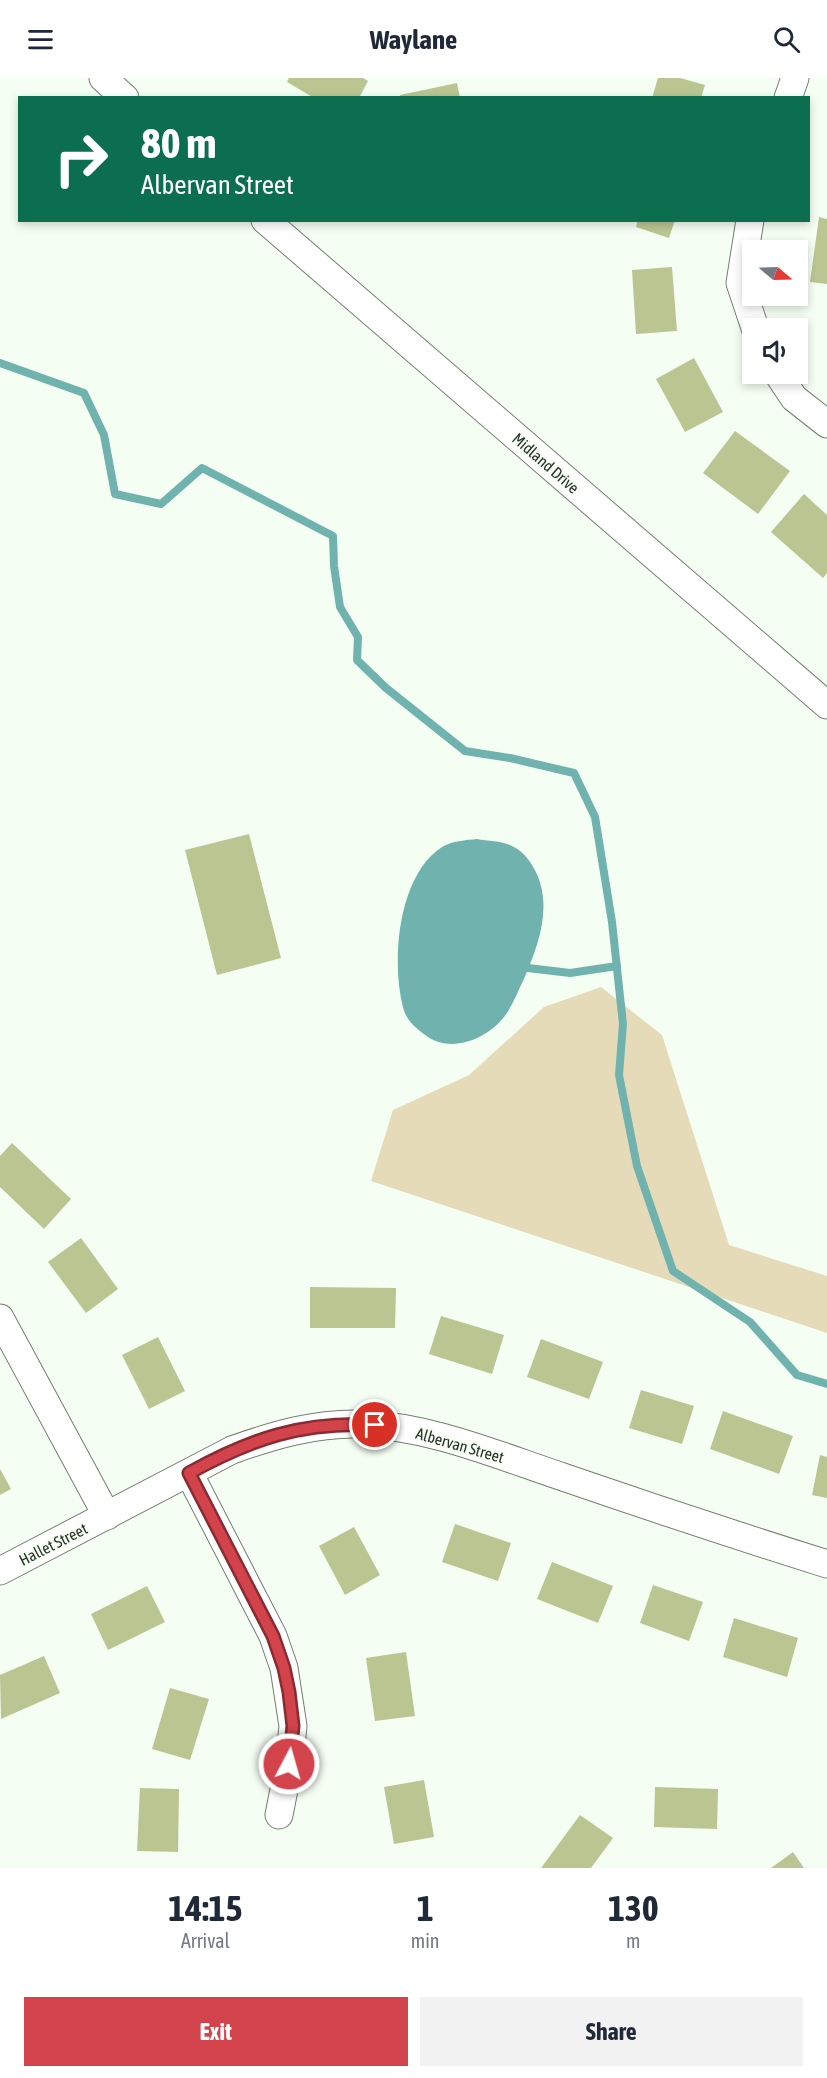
<!DOCTYPE html>
<html lang="en">
<head>
<meta charset="utf-8">
<style>
  body { margin:0; font-family:"Asap Condensed",sans-serif; background:#f2f2f3; color:#1f2937; height:100vh; display:flex; flex-direction:column; font-size:22px; white-space:nowrap }
  * { box-sizing:border-box; margin:0 }
  p { font-size:20px; color:#747a83 }
  .icon { flex:none; width:33px; height:33px; fill:none; stroke:currentColor; stroke-width:2; stroke-linecap:round; stroke-linejoin:round }
  .map { position:relative; height:1790px; overflow:hidden }
  .panel { display:flex; flex-direction:column; background:#fff; flex:1 }
  .panel>* { flex:none }
  .hud { position:absolute; left:18px; top:18px; width:792px; height:126px; border-radius:0px; box-shadow:0 3px 9px #0003; background:#0b6e4f; color:#fff; overflow:hidden }
  .needle { width:39px; rotate:109deg }
  .tools { position:absolute; left:742px; top:162px; display:grid; gap:12px }
  .tools a { display:grid; place-items:center; width:66px; height:66px; border-radius:0px; background:#fff; box-shadow:0 3px 9px #0003; font-size:30px }
  .pin { position:absolute; display:grid; place-items:center; width:51px; height:51px; color:#fff; margin:-26px; border:3px solid #fff; border-radius:50%; box-shadow:0 2px 6px #0007 }
  .me { position:absolute; width:66px; margin:-33px; rotate:6deg; stroke-linejoin:round; filter:drop-shadow(0 0 4px #0008) }
  .turn { display:flex; align-items:center; gap:21px; height:126px; padding:0 24px; font-size:27px }
  .turn .icon { width:78px; height:78px; stroke-width:2.5 }
  .turn b { display:block; font-size:42px; line-height:51px }
  .eta { display:flex; justify-content:space-evenly; align-items:center; height:102px; text-align:center }
  .eta b { font-size:36px; font-weight:700; line-height:42px }
  .action { display:flex; gap:12px; margin-top:auto; padding:12px 24px }
  .action a { flex:1; height:69px; border-radius:0px; background:#d3434c; color:#fff; font-size:24px; font-weight:700; line-height:69px; text-align:center }
  .action a+a { background:#f2f2f3; color:#1f2937 }
  header { display:flex; justify-content:space-between; align-items:center; height:78px; padding:0 24px; background:#fff; font-size:27px; font-weight:700 }
  .map>svg:first-child { display:block }
  .green { fill:#e5dbb9 }
  .water { fill:#70b3ae }
  .lines { fill:none; stroke-linecap:round; stroke-linejoin:round }
  .stream { stroke:#70b3ae; stroke-width:8 }
  .building { fill:#bbc592 }
  .minor-casing { stroke:#72806f; stroke-width:29 }
  .minor { stroke:#fff; stroke-width:27 }
  .route-casing { stroke:#892c31; stroke-width:15 }
  .route { stroke:#d3434c; stroke-width:10 }
  .labels { text-anchor:middle; dominant-baseline:central; stroke-width:4.5; stroke-linejoin:round; paint-order:stroke }
  .street-label { font-size:16px; fill:#2b312a; stroke:#f5fef3 }
</style>
</head>
<body>
<header><svg class="icon" aria-label="menu" viewBox="0 0 24 24"><path d="M4 6h16M4 12h16M4 18h16"/></svg>Waylane<svg class="icon" aria-label="search" viewBox="0 0 24 24"><circle cx="10" cy="10" r="6"/><path d="M15 15l6 6"/></svg></header>
<div class="map">
<svg width="827" height="1790" viewBox="0 0 827 1790">
  <rect width="100%" height="100%" fill="#f5fef3"/>
  <polygon class="green" points="601,909 662,957 729,1167 827,1198 827,1255 371,1103 393,1032 469,997 544,929"/>
  <path class="water" d="M477 761C488 763 503 763 512 768 521 772 527 779 532 787 555 824 539 866 523 903 517 915 512 929 504 939 487 961 452 975 428 959 417 951 406 943 403 929 391 883 398 797 442 769 452 763 466 762 477 761Z"/>
  <g class="lines">
    <g class="stream">
      <polyline points="0,285 84,315 104,357 115,416 161,426 202,390 333,458 334,488 340,529 358,559 357,582 386,610 465,673 510,680 574,695 595,739 612,844 623,946 619,997 637,1088 673,1193 750,1244 797,1297 827,1306"/>
      <polyline points="528,890 570,895 617,888"/>
    </g>
  </g>
  <g class="building">
    <polygon points="289,0 363,0 368,3 359,20 314,20 287,4"/>
    <polygon points="658,0 680,0 705,7 701,20 652,20"/>
    <polygon points="457,5 460,20 400,20 400,17"/>
    <polygon points="819,139 827,141 827,206 810,204"/>
    <polygon points="638,142 675,142 669,160 636,149"/>
    <polygon points="672,189 677,253 636,256 632,192"/>
    <polygon points="694,280 723,334 685,354 656,301"/>
    <polygon points="735,353 790,393 758,436 703,395"/>
    <polygon points="804,416 827,437 827,495 823,500 771,454"/>
    <polygon points="249,756 281,880 217,897 185,772"/>
    <polygon points="12,1065 71,1121 44,1151 0,1109 0,1078"/>
    <polygon points="81,1160 118,1211 86,1235 48,1184"/>
    <polygon points="310,1209 396,1210 395,1250 310,1250"/>
    <polygon points="441,1238 504,1257 492,1296 429,1276"/>
    <polygon points="158,1259 185,1313 149,1331 122,1277"/>
    <polygon points="541,1261 603,1284 589,1321 527,1299"/>
    <polygon points="641,1312 694,1328 682,1366 629,1350"/>
    <polygon points="723,1333 793,1358 779,1396 710,1371"/>
    <polygon points="820,1377 827,1379 827,1420 812,1417"/>
    <polygon points="0,1391 11,1411 0,1417"/>
    <polygon points="455,1446 511,1465 498,1503 442,1484"/>
    <polygon points="354,1449 380,1497 345,1517 319,1468"/>
    <polygon points="552,1484 613,1508 598,1545 537,1521"/>
    <polygon points="653,1507 703,1524 689,1563 640,1545"/>
    <polygon points="147,1508 165,1544 108,1572 91,1536"/>
    <polygon points="734,1540 798,1560 787,1599 723,1579"/>
    <polygon points="406,1574 415,1638 375,1643 366,1580"/>
    <polygon points="44,1578 60,1615 1,1641 0,1597"/>
    <polygon points="170,1610 209,1621 190,1682 152,1671"/>
    <polygon points="424,1702 434,1759 394,1766 384,1709"/>
    <polygon points="655,1709 718,1711 717,1751 654,1749"/>
    <polygon points="140,1710 179,1711 178,1774 137,1773"/>
    <polygon points="580,1737 613,1760 591,1790 541,1790"/>
    <polygon points="793,1774 804,1790 771,1790"/>
  </g>
  <g class="lines">
    <defs>
      <g id="minor">
        <polyline points="103,0 125,20"/>
        <polyline points="788,20 795,0"/>
        <polyline points="265,142 827,627"/>
        <polyline points="750,142 740,205 755,250"/>
        <polyline points="778,296 794,320 827,346"/>
        <polyline points="0,1240 107,1438"/>
        <polyline points="189,1395 273,1558 284,1590 293,1648 289,1686 279,1737"/>
        <path d="M0 1493 232 1372C274 1357 315 1345 360 1346 430 1348 497 1377 563 1399 650 1429 738 1458 827 1486"/>
      </g>
    </defs>
    <use href="#minor" class="minor-casing"/>
    <use href="#minor" class="minor"/>
  </g>
  <g class="lines">
    <defs>
      <path id="route" d="M289 1686 293 1648 289 1614 284 1590 273 1558 189 1395C251 1361 302 1343 375 1347"/>
    </defs>
    <use href="#route" class="route-casing"/>
    <use href="#route" class="route"/>
  </g>
  <g class="labels">
    <g class="street-label">
      <text transform="translate(546 385) rotate(41)">Midland Drive</text>
      <text transform="translate(460 1367) rotate(16)">Albervan Street</text>
      <text transform="translate(53 1466) rotate(-27)">Hallet Street</text>
    </g>
  </g>
</svg>
<div class="tools">
<a><svg class="needle" viewBox="-14 -14 28 28"><path d="M0-13l5 13h-10z" fill="#e53935"/><path d="M0 13l5-13h-10z" fill="#747a83"/></svg></a>
<a><svg class="icon" aria-label="sound" viewBox="0 0 24 24"><path d="M4 9h4l5-4v14l-5-4H4zM17 9q2 3 0 6"/></svg></a>
</div>
<div class="pin" style="left:375px;top:1347px;background:#d93025"><svg class="icon" aria-label="arrive" viewBox="0 0 24 24"><path d="M6 21V4h12l-3 4 3 4H6"/></svg></div>
<svg class="me" style="left:289px;top:1686px" viewBox="-20 -20 40 40"><circle r="17" fill="#d3434c" stroke="#fff" stroke-width="3"/><path d="M0-11L8 9 0 5-8 9z" fill="#fff"/></svg>
<div class="hud">
<div class="turn"><svg class="icon" aria-label="right" viewBox="0 0 24 24"><path d="M7 20v-9h11M14 6l5 5-5 5"/></svg><div><b>80 m</b>Albervan Street</div></div>
</div>
</div>
<section class="panel">
<div class="eta">
<div><b>14:15</b><p>Arrival</p></div>
<div><b>1</b><p>min</p></div>
<div><b>130</b><p>m</p></div>
</div>
<div class="action"><a>Exit</a><a>Share</a></div>
</section>
</body>
</html>
